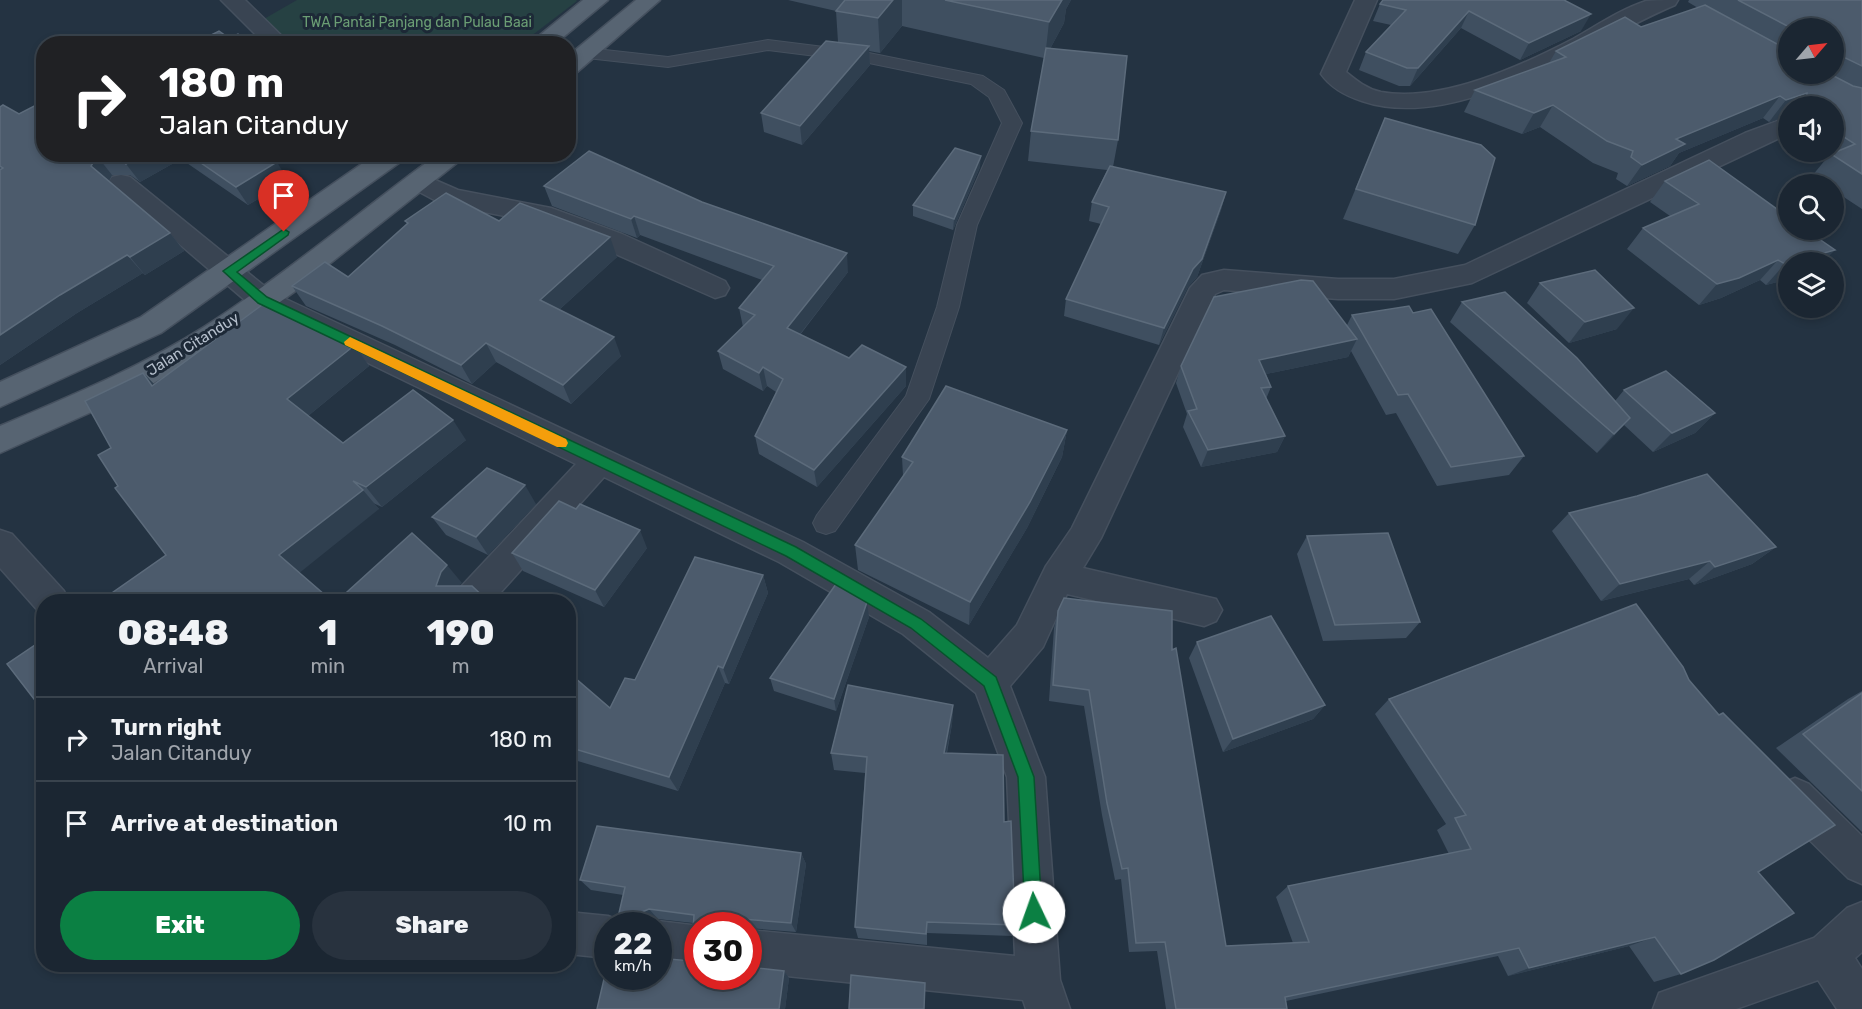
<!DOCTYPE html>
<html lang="en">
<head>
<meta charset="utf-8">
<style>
  body { margin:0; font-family:Rubik,sans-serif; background:#28323e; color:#f1f3f6; height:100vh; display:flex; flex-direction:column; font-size:22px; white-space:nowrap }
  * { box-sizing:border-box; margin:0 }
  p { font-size:20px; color:#a0a5ac }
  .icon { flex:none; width:33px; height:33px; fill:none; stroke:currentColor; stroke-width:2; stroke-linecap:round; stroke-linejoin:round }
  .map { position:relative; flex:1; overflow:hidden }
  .panel { position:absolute; left:36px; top:594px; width:540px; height:378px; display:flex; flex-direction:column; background:#1b2632; border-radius:24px; box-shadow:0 3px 9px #0003,0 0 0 2px #39434d }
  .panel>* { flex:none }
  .banner { position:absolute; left:36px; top:36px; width:540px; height:126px; border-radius:24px; box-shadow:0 3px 9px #0003,0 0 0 2px #39434d; background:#202124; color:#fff; overflow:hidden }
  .needle { width:39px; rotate:62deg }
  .fabs { position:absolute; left:1778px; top:18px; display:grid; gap:12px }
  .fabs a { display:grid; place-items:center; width:66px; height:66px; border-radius:50%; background:#1b2632; box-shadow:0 3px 9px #0003,0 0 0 2px #39434d; font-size:30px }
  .speed { position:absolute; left:594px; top:912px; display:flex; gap:12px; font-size:30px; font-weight:700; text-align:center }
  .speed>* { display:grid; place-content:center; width:78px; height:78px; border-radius:50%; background:#1b2632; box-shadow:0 3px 9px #0003,0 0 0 2px #39434d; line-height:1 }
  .speed small { font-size:15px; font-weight:400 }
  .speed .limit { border:9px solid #d22; background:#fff; color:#111 }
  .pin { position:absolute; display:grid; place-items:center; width:51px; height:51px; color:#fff; margin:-62px -26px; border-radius:50% 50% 50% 0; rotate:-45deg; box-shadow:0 0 6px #0007 }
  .pin .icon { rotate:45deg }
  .me { position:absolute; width:66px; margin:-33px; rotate:357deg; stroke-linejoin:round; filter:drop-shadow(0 0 4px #0008) }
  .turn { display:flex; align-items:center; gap:21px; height:126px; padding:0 24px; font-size:27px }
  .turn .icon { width:78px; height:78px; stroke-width:2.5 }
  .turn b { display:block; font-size:42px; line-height:51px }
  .eta { display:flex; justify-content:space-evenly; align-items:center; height:102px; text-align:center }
  .eta b { font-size:36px; font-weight:800; line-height:42px }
  .primary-button { display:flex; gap:12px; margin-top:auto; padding:12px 24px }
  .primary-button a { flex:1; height:69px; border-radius:36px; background:#0b8043; color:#fff; font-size:24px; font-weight:800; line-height:69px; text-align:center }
  .primary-button a+a { background:#28323e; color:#f1f3f6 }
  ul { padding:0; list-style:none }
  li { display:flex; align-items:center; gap:18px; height:84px; padding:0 24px; border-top:2px solid #39434d }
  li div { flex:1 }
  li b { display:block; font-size:22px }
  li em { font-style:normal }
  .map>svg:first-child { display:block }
  .green { fill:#264143 }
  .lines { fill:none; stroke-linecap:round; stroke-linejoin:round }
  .service-casing { stroke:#45505e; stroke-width:2 }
  .minor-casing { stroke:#45505e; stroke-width:3 }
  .primary-casing { stroke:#45505e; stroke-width:3 }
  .service { fill:#394452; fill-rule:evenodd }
  .minor { fill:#394452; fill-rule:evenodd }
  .primary { fill:#576472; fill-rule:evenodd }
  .wall { fill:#3f4f60; fill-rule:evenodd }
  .shaded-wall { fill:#2f3f4f }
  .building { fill:#4c5b6c; stroke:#5c6b7b; stroke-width:1.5 }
  .route { fill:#0b8043; stroke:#07532c; stroke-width:1.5 }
  .slow { fill:#f59e0b }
  .labels { text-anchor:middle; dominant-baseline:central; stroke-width:6; stroke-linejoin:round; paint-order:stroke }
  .far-park-label { font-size:14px; fill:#6b9e74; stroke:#1d2937 }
  .street-label { font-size:15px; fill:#b5bfcc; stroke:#1d2937 }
</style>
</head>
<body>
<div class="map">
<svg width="1862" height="1009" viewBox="0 0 1862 1009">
  <rect width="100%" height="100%" fill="#243342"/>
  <polygon class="green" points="297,0 576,0 577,1 522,43 279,43 257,23"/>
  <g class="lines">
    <defs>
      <polygon id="service" points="768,40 864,52 983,76 1004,90 1022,123 977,225 959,307 929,399 835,531 826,534 817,531 813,523 817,515 906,396 937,307 957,225 1002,123 989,97 971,84 864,62 768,50 668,67 587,58 578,53 587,48 668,57"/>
      <g id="minor">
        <polygon points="221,0 245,0 290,44 265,44"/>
        <path d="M1355 0H1377L1346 72C1357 81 1367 89 1381 92 1441 103 1521 66 1573 39 1596 26 1621 9 1646 1 1655 0 1668 0 1678 0L1675 5C1589 41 1459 134 1362 101 1346 96 1331 88 1321 74Z"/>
        <polygon points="1788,117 1788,134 1472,283 1394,299 1338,299 1224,290 1215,294 1101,538 1083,568 1216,599 1222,610 1216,621 1204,626 1067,594 1043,647 1010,686 1045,777 1060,980 1070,1009 1026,1009 1023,1000 748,972 748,930 1015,956 1007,777 976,693 903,634 779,562 604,477 492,602 452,602 457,591 576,464 253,307 108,183 112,177 121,175 130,177 273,293 803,542 929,612 988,658 1017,625 1046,566 1072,528 1190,288 1202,275 1224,270 1338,279 1394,279 1465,265 1745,133"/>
        <polygon points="419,173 458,190 551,208 622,234 725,281 729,288 725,295 715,298 602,248 537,222 442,204 410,187 406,181 410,175"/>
        <polygon points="0,530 12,534 64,591 69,602 44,602 44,614 40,613 0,568"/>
        <polygon points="1795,778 1809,784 1862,836 1862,884 1848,878 1781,812 1775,798 1781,784"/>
        <polygon points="1862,902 1862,952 1855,958 1862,969 1862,1009 1837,1009 1818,980 1736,1009 1653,1009 1659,993 1814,938 1847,908"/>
        <polygon points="568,912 608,916 623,922 624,926 608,926 608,958 568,954"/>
        <polygon points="658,921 700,926 698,926 698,967 658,963 658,926 646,926"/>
      </g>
      <g id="primary">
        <polygon points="583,0 608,0 555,44 529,44"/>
        <polygon points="636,0 660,0 576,73 568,75 568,56"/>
        <polygon points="376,154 406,154 403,160 161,333 0,407 0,382 141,317"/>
        <path d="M438 154H468L294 292 224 342 145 388 0 453V426C70 396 139 368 204 327 286 274 360 211 438 154Z"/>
      </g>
    </defs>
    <use href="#service" class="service-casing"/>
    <use href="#minor" class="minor-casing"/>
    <use href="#primary" class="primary-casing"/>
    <use href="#service" class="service"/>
    <use href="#minor" class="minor"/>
    <use href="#primary" class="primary"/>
  </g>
  <g class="wall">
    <polygon points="788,0 1071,0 1066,9 1064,23 1050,49 1118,140 1113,167 1226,192 1221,210 1197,277 1188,287 1159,345 1064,316 1066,299 1101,224 1089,221 1092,202 1107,170 1028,161 1031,131 1044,58 902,26 880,53 869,51 870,65 802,145 764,132 761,113 838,42 836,11"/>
    <polygon points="1564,0 1581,31 1520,60 1461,28 1410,86 1399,86 1359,70 1366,52 1391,25 1373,21 1380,4"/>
    <path d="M1689 0H1862V209L1833 190V184H1825L1812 176 1826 159 1814 152H1833V106H1788V116L1769 122 1763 118 1679 153 1670 166 1627 186 1616 179 1618 173 1593 163 1540 127 1522 134 1464 112 1475 90 1549 63 1556 51 1641 27 1698 8 1688 2ZM1788 28H1833V74H1788Z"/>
    <polygon points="0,107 44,154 264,154 288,181 248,205 181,159 140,182 130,175 112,175 109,181 170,233 184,251 145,275 143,273 77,313 0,365"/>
    <polygon points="1385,118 1475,225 1458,254 1343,219"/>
    <polygon points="980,167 953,230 913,216 913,205"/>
    <polygon points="1665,181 1788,262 1788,279 1766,285 1760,280 1721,298 1699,305 1627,249 1643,228 1670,216 1650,202"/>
    <polygon points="544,186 848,272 800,335 849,358 906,367 906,386 817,487 759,454 755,436 776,392 767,386 763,391 723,369 718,351 743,327 739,308 762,280 640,235 637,238 552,206"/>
    <polygon points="405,221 499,221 617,257 559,310 621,356 571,404 496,362 472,384 395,345 306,306 292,286 348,277 407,224"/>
    <polygon points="1540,283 1617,329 1569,343 1527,303"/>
    <polygon points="1462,302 1615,401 1624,390 1715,413 1695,433 1653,452 1624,425 1597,453 1450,322"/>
    <polygon points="1413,313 1524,456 1509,475 1437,486 1396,413 1386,415 1351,351 1348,357 1266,374 1271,387 1266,399 1285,436 1277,452 1201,467 1183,427 1187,414 1176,383 1181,366 1347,325 1352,315"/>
    <polygon points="355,345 369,366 308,416 343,443 466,440 382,507 373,503 379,509 166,555 118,486 111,448 143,373 154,384"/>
    <polygon points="1067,430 1062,457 1027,528 969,625 858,570 855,545 903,476 902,457"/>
    <polygon points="536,504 488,555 446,535 432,517"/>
    <polygon points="1569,513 1776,547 1752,564 1694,585 1689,579 1601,601 1552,531"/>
    <polygon points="1307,536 1420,622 1406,638 1323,641 1297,554"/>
    <polygon points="647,548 604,607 523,571 512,553"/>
    <polygon points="763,575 768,593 729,684 725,683 678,791 571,759 568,761 568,672 610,708 635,680"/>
    <polygon points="1058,611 1172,650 1226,946 1293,943 1276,897 1288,886 1449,854 1437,830 1446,824 1375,714 1389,699 1758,872 1681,974 1654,982 1629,946 1508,976 1498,956 1286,1001 1287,1009 1166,1009 1157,951 1129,952 1121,879 1115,880 1102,815 1084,706 1049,701 1054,628"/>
    <polygon points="869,617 836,711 774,691 770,678"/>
    <polygon points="1197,642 1325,705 1313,719 1223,752 1189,658"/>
    <polygon points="1862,691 1862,832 1776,748 1848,699"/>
    <polygon points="953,705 952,724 947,753 1004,822 1015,925 1012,936 927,933 927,945 858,938 855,927 865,773 834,770 831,753"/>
    <polygon points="597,826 801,853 806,864 796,932 748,928 748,926 698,926 698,976 748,976 748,967 784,971 789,978 785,1009 597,1009 608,962 608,976 658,976 658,958 691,961 693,923 658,919 649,922 653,926 616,926 623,895 591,890 580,880"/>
  </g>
  <g class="shaded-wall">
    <polygon points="893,0 902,0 902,26 880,53 878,18"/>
    <polygon points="1061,0 1071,0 1066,9 1064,23 1045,58 1049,22"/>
    <polygon points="1469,11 1461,28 1410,86 1418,68"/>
    <polygon points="1591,14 1581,31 1520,60 1529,43"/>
    <polygon points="869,46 870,65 802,145 800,126"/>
    <polygon points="1807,93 1796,106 1788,106 1788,116 1769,122 1786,100"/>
    <polygon points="1780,96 1763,118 1679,153 1670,166 1627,186 1642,165 1676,139"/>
    <polygon points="1553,105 1540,127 1522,134 1534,113"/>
    <polygon points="142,154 177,154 181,159 140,182 126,164"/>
    <polygon points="97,156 112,175 107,185 91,166"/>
    <polygon points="981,156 980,167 953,230 954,219"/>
    <polygon points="277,162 288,181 248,205 236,187"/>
    <polygon points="1226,192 1221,210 1197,277 1188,287 1159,345 1164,328"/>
    <polygon points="634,216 640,235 637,238 631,219"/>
    <polygon points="170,233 184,251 145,275 130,257"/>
    <polygon points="610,237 617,257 549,319 540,300"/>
    <polygon points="1835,250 1823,262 1791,262"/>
    <polygon points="847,253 848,272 790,347 787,328"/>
    <polygon points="127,255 143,273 77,313 0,365 0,335 60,295"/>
    <polygon points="1778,260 1760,280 1721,298 1699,305 1717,284"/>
    <polygon points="1788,263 1788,279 1766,285 1785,264"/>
    <polygon points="1634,308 1617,329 1569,343 1585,322"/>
    <polygon points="614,337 621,356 571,404 563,385"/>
    <polygon points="1357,339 1348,357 1252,377 1259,360"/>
    <polygon points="486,343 496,362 472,384 461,365"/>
    <polygon points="355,345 369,366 303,420 287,399"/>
    <polygon points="763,367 767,386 763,391 759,373"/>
    <polygon points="906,367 906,386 817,487 814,470"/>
    <polygon points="143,373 164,394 152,386"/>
    <polygon points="1715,413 1695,433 1653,452 1672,433"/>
    <polygon points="1630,418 1613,437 1597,453 1614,434"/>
    <polygon points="453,420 466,440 382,507 366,487"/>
    <polygon points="1067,430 1062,457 1027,528 969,625 970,602"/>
    <polygon points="1285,436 1277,452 1201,467 1208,450"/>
    <polygon points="525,485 536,504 488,555 476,537"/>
    <polygon points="363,490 379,509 298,574 279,555"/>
    <polygon points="640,530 647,548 604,607 595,590"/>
    <polygon points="1776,547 1752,564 1694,585 1715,567"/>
    <polygon points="1710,561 1689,579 1601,601 1620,584"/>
    <polygon points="447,565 462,583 455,590 436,586 441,572"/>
    <polygon points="763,575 768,593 729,684 723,668"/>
    <polygon points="867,602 869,617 836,711 834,699"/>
    <polygon points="718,666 725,683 678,791 669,777"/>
    <polygon points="953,705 952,724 943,770 944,753"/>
    <polygon points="1325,705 1313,719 1223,752 1233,739"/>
    <polygon points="801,853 806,864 796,932 791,923"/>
    <polygon points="649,909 658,919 649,922 653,926 646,926 636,919 635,915"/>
    <polygon points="742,919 747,926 739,926 739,921"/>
    <polygon points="1655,937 1629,946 1508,976 1529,968"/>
    <polygon points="784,971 789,978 785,1009 779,1009"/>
  </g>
  <g class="building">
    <polygon points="845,0 893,0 878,18 836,11"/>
    <polygon points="945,0 1062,0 1049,22"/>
    <polygon points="1383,0 1564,0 1591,14 1529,43 1469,11 1418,68 1407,68 1366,52 1406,10 1380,4"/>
    <polygon points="1738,0 1862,0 1862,66 1833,52 1833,28 1791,28"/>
    <polygon points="1705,5 1788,50 1788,74 1830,74 1853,86 1862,88 1862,174 1831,154 1855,144 1833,130 1833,106 1807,106 1807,93 1786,100 1780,96 1676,139 1685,144 1642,165 1631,157 1633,151 1607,141 1553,105 1534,113 1475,90 1566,57 1556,51 1625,17 1641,27"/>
    <polygon points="219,31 229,38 238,34 252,44 193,44"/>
    <polygon points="173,36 186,44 159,44"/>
    <polygon points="826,41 869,46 800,126 761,113"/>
    <polygon points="1046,48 1127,56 1118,140 1031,131"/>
    <polygon points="44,101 44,154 142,154 126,164 116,156 97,156 91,166 170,233 130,257 127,255 60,295 0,335 0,170 3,168 0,166 0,107 3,105 19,114"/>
    <polygon points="1385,118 1481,145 1495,158 1475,225 1356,189"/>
    <polygon points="955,148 981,156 954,219 913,205"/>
    <polygon points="589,151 702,202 847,253 787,328 849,358 862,345 906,367 814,470 755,436 783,379 763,367 759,373 718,351 755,315 739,308 774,266 634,216 631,219 544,186"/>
    <polygon points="188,154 264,154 277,162 236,187"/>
    <polygon points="1709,160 1788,217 1788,230 1806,230 1835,250 1791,262 1788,262 1788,263 1785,264 1778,260 1739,278 1717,284 1643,228 1699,204 1665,181"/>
    <polygon points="1110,166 1226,192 1202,259 1193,269 1164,328 1066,299 1109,207 1092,202"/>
    <polygon points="446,193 499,221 520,203 610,237 540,300 614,337 563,385 486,343 461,365 382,326 292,286 325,262 348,277 408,223 405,221"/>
    <polygon points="1595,270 1634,308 1585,322 1540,283"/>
    <polygon points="1301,280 1313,281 1357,339 1259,360 1271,387 1261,388 1285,436 1208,450 1188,411 1197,409 1181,366 1214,297"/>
    <polygon points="1505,292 1577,358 1630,418 1614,434 1462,302"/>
    <polygon points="266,302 355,345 287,399 343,443 413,390 453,420 366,487 353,481 363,490 279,555 333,602 99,602 166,555 115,488 118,486 98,455 111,448 85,401 143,373 152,386"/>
    <polygon points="1409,306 1413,313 1431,309 1524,456 1451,467 1408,394 1398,395 1352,315"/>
    <polygon points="1666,371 1715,413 1672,433 1624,390"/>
    <polygon points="946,386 1067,430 1030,502 970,602 855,545 913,462 902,457"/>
    <polygon points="487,468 525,485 476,537 432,517"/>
    <polygon points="1707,474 1776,547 1715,567 1710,561 1620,584 1569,513 1637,496"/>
    <polygon points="559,501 576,509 580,504 640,530 595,590 512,553"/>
    <polygon points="412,533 447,565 441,572 436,586 472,586 489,602 336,602"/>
    <polygon points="1388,533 1420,622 1335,625 1307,536"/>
    <polygon points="695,557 763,575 723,668 718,666 669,777 568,747 568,672 610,708 625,678 635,680"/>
    <polygon points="836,584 867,602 834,699 770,678"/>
    <polygon points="1064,598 1172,611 1172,650 1176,648 1226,946 1309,942 1288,886 1471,849 1455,818 1466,815 1389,699 1636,604 1683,667 1689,680 1719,715 1723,713 1835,825 1758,872 1794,913 1714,960 1681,974 1655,937 1529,968 1519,948 1285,997 1287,1009 1176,1009 1165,942 1136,943 1128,868 1122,869 1107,803 1089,690 1053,685 1058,611"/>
    <polygon points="1271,616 1325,705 1233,739 1197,642"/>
    <polygon points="44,639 44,712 7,664"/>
    <polygon points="848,685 953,705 944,753 1003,755 1004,822 1011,821 1015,925 927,922 926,934 855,927 867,757 831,753"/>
    <polygon points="1862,693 1862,791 1803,734"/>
    <polygon points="597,826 801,853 791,923 742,919 739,921 739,926 698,926 698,976 748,976 748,967 784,971 779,1009 597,1009 608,962 608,976 658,976 658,958 691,961 694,915 649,909 635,915 636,919 646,919 646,926 616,926 625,887 580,880"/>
    <polygon points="851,975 925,983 924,1009 849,1009"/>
  </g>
  <polygon class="route" points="284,229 289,232 288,235 237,272 267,297 796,547 921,619 996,677 1034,777 1042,912 1040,919 1034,921 1028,919 1025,912 1018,777 984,686 911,628 786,556 258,303 223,271"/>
  <polygon class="slow" points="350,337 566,439 568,443 566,447 557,447 345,345 344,342"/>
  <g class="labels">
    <g class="far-park-label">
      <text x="417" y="22">TWA Pantai Panjang dan Pulau Baai</text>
    </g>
    <g class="street-label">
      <text transform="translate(193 344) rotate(-32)">Jalan Citanduy</text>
    </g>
  </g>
</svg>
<div class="fabs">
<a><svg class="needle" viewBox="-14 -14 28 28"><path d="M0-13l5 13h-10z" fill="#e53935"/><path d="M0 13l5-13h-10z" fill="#a0a5ac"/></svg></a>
<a><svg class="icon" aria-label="sound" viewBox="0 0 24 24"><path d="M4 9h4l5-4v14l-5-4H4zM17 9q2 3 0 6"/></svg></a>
<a><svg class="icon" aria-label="search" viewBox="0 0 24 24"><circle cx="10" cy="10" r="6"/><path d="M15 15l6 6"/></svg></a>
<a><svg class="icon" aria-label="layers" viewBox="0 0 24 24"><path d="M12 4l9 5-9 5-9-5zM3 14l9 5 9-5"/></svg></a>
</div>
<div class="speed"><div>22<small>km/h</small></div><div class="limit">30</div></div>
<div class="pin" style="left:284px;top:232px;background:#d93025"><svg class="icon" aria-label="arrive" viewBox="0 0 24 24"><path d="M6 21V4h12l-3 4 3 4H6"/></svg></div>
<svg class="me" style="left:1034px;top:912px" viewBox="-20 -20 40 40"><circle r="19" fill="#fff"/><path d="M0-13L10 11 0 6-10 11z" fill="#0b8043"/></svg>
<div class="banner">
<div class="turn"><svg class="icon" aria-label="right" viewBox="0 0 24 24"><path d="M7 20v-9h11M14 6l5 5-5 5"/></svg><div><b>180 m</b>Jalan Citanduy</div></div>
</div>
<section class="panel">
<div class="eta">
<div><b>08:48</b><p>Arrival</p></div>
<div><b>1</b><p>min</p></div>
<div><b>190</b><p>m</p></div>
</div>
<ul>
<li><svg class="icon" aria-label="right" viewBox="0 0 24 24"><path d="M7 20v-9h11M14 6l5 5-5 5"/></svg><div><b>Turn right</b><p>Jalan Citanduy</p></div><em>180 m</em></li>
<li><svg class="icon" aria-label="arrive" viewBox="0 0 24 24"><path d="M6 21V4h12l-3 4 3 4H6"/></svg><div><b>Arrive at destination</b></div><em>10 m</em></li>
</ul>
<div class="primary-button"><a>Exit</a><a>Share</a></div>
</section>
</div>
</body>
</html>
